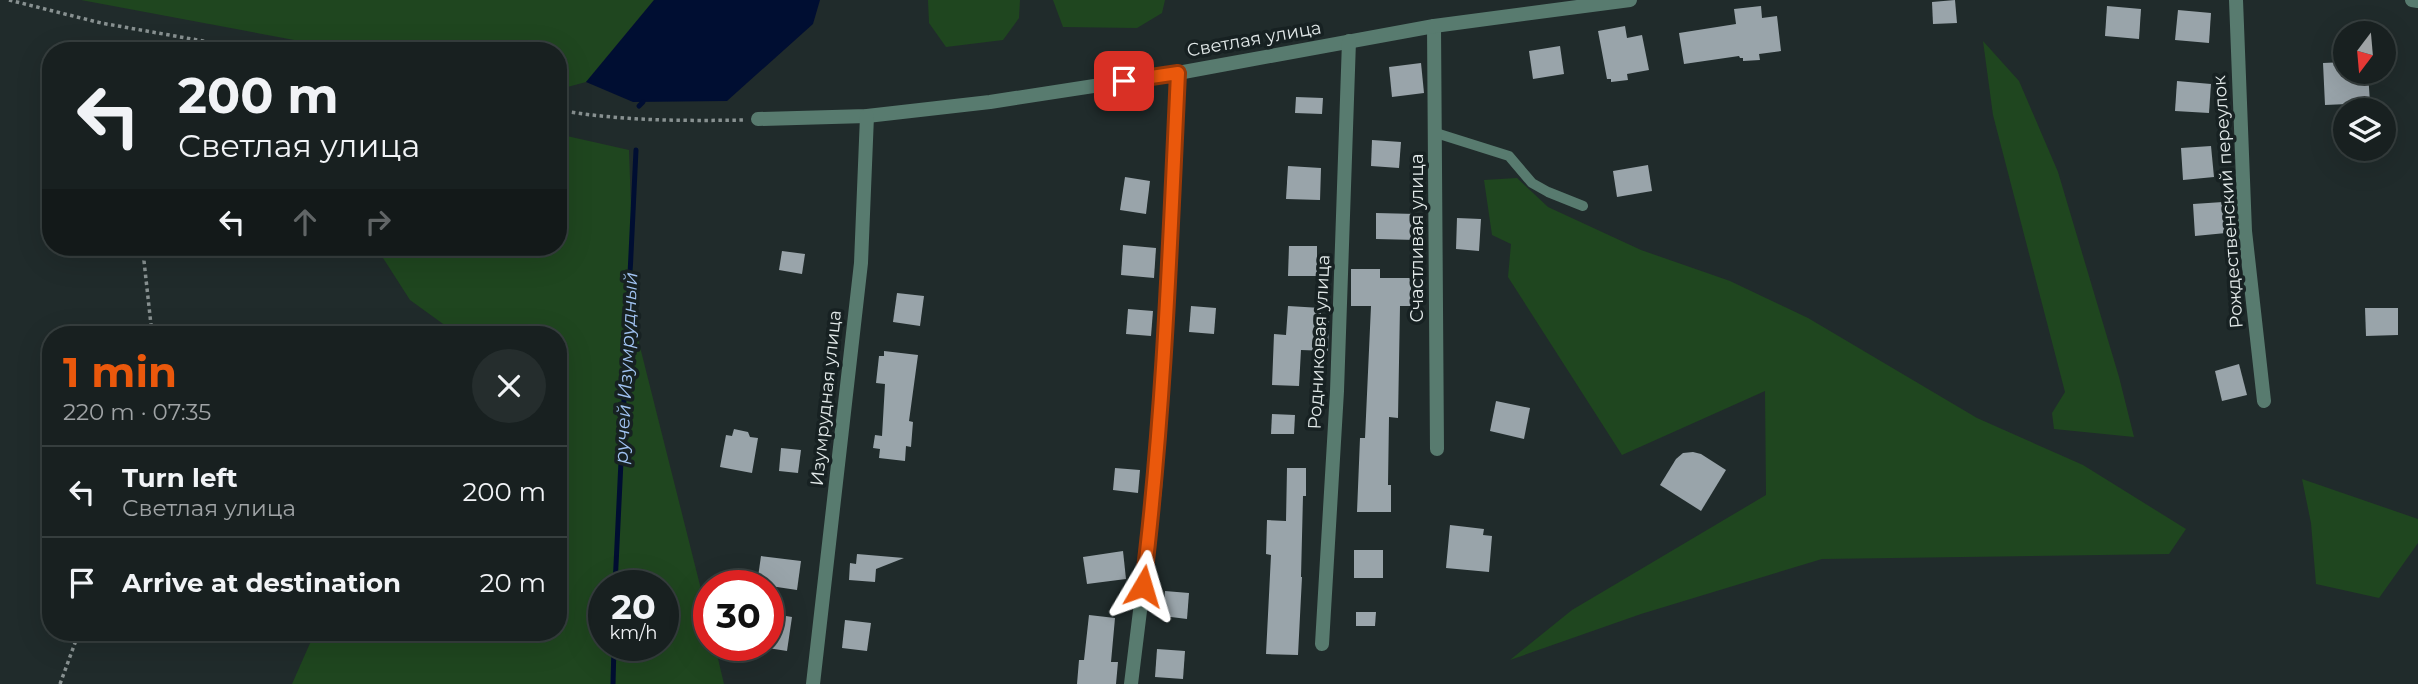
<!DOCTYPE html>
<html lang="en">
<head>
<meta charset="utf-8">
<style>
  body { margin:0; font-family:Montserrat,sans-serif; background:#252d2d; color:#f1f3f6; height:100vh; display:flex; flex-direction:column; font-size:26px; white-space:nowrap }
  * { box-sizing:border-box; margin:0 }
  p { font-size:23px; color:#9fa3a5 }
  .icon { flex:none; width:38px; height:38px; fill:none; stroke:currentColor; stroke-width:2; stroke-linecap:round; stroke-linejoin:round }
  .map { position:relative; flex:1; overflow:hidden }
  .sheet { position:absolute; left:42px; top:326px; width:525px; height:315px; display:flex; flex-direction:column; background:#182020; border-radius:28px; box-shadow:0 7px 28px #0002,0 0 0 2px #363e3e }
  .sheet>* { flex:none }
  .top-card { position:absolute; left:42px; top:42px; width:525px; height:214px; border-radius:28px; box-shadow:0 7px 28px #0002,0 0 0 2px #363e3e; background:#182020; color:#f1f3f6; overflow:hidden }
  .needle { width:46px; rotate:196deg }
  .controls { position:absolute; left:2333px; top:21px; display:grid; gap:14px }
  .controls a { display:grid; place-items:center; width:63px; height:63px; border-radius:50%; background:#182020; box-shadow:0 7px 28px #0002,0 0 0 2px #363e3e; font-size:35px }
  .speed { position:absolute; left:588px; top:570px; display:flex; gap:14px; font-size:35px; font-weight:700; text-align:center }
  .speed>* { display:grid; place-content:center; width:91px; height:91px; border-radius:50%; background:#182020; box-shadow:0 7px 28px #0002,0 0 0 2px #363e3e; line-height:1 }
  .speed small { font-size:18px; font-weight:400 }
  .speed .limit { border:10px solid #d22; background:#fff; color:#111 }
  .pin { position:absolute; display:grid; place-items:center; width:60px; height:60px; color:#fff; margin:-30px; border-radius:14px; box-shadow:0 4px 10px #0006 }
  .me { position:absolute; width:77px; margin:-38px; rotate:7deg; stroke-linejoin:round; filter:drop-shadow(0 0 5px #0008) }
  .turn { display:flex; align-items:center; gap:24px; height:147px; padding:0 21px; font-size:32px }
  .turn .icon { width:91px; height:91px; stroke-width:2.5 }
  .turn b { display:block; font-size:49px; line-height:60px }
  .lanes { display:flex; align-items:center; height:66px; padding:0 21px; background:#0003; justify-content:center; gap:35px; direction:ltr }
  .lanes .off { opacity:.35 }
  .round { display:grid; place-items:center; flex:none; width:74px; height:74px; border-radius:37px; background:#252d2d }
  .head { display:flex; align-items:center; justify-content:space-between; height:119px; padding:0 21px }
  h1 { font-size:42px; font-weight:700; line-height:52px; color:#ea580c }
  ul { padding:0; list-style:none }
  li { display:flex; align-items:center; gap:21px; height:91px; padding:0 21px; border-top:2px solid #363e3e }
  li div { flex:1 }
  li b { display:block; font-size:26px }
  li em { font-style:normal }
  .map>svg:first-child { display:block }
  .green { fill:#1f461f; fill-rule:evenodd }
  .water { fill:#000e32 }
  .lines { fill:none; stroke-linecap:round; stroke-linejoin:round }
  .stream { stroke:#000e32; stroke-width:5 }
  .building { fill:#99a4aa }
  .path { stroke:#889191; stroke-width:3.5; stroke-dasharray:3.5 3.5; stroke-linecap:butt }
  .lane { stroke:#587b6f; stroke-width:10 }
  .street { stroke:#587b6f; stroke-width:14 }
  .route-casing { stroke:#983908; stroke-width:18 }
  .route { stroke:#ea580c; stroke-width:12 }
  .labels { text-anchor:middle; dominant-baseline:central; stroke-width:7; stroke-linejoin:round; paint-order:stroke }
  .street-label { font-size:18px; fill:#e2e9e9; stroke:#172122 }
  .water-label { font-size:19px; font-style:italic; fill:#a0c2f1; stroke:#172122 }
</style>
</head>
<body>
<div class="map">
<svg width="2418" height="684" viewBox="0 0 2418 684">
  <rect width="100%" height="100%" fill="#202b2b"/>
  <g class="green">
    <polygon points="81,0 654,0 586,82 560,89 558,51 353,51"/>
    <polygon points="928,0 1020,0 1019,18 1003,40 946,47 929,23"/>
    <polygon points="1053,0 1165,0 1162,13 1137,28 1063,27"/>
    <polygon points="1983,41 2019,81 2058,172 2119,377 2134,437 2054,429 2052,413 2065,392 1993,115"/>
    <path d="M558 134 629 150 635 327 709 621V646H715L724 684H292L315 632H558V334H457L410 300 376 247H558ZM663 586V646H604V586Z"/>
    <polygon points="1517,178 1548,207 1641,250 1730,281 1808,318 1977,418 2083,465 2186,529 2169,554 1822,559 1641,614 1510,660 1572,610 1766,495 1765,391 1622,455 1508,277 1511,244 1492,235 1484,180"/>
    <polygon points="2302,479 2418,519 2418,543 2379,598 2316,584 2311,523"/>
  </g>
  <polygon class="water" points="654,0 820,0 813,24 727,101 633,102 586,82"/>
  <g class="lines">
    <g class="stream">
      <polyline points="639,106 643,102"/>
      <polyline points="615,586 636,150"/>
      <polyline points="613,684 614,646"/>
    </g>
  </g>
  <g class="building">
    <polygon points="1955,0 1957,23 1933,24 1932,2"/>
    <polygon points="1761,6 1762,18 1777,16 1781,51 1759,54 1760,60 1743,61 1743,58 1740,58 1739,56 1684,64 1679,33 1736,24 1734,9"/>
    <polygon points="2107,6 2141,9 2139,39 2105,36"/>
    <polygon points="2178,10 2211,13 2209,43 2175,40"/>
    <polygon points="1625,26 1627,38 1642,35 1649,70 1627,74 1628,80 1611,82 1611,79 1607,79 1598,31"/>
    <polygon points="1560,46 1564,74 1533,79 1529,51"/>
    <polygon points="2345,62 2345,72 2368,72 2370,103 2325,105 2323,63"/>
    <polygon points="1421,63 1424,93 1392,97 1389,67"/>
    <polygon points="2177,81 2211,84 2209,113 2175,111"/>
    <polygon points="1296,97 1323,98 1322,114 1295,113"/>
    <polygon points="1372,140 1401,142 1399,168 1371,166"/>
    <polygon points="2211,146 2214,177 2183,180 2181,148"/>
    <polygon points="1648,165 1652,191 1617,197 1613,171"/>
    <polygon points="1288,166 1321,168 1320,200 1286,199"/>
    <polygon points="1125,177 1150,181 1146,214 1120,210"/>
    <polygon points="2223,202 2226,233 2195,236 2193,204"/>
    <polygon points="1376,213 1416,214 1416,240 1376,239"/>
    <polygon points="1457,218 1481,219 1479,251 1456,249"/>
    <polygon points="1123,245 1156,248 1154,278 1121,275"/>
    <polygon points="1289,246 1317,246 1317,276 1288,276"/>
    <polygon points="782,251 805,254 802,274 779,270"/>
    <polygon points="1351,269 1380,269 1380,278 1411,278 1411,306 1400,306 1398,418 1389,417 1388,485 1391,485 1391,512 1357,512 1360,438 1365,438 1371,306 1351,306"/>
    <polygon points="897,293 924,296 920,326 893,322"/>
    <polygon points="1191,306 1216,308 1214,334 1189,332"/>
    <polygon points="1288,306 1321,308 1321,319 1329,319 1328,351 1301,350 1299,386 1272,385 1274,334 1286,335"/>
    <polygon points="2365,308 2398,308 2398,335 2366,336"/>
    <polygon points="1128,309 1153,311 1151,336 1126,334"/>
    <polygon points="884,351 918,355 909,421 913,422 911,447 906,446 905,461 879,458 880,449 873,448 875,435 882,436 885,384 876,383 879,356 884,356"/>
    <polygon points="2239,364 2247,395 2222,401 2215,371"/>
    <polygon points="1496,401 1530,408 1524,439 1490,431"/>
    <polygon points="1272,414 1295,415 1294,434 1271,434"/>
    <polygon points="734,429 748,432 750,437 758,438 752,473 720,467 726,435 732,436"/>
    <polygon points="781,448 801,450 798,473 779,471"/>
    <polygon points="1693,452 1701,454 1726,470 1701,511 1660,485 1676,459 1683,453"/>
    <polygon points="1115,468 1140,470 1138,493 1113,490"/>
    <polygon points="1287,468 1306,468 1306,496 1303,496 1301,577 1302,577 1298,655 1266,654 1271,555 1266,554 1267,520 1286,521"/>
    <polygon points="1450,525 1484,529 1483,535 1492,536 1489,572 1446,568"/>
    <rect x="1354" y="550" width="29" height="28"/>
    <polygon points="1123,551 1126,579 1087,584 1083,557"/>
    <polygon points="857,554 904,558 876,569 875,582 849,580 850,563 856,564"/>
    <polygon points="761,556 801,561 797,590 757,584"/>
    <polygon points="1165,591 1189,593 1187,619 1163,616"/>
    <polygon points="1356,612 1376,612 1375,626 1356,626"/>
    <polygon points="768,613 792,617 787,651 768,648"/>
    <polygon points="1089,615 1115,618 1111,662 1118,662 1116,684 1077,684 1079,660 1084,660"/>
    <polygon points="845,620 871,623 867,651 842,648"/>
    <polygon points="1157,649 1185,651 1183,679 1155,677"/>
  </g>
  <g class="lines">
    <g class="path">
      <polyline points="9,0 101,23 260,51"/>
      <path d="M558 110C620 121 682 121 745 120"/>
      <polyline points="147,247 144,261 152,334"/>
      <polyline points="60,684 79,632"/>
    </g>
    <polyline class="lane" points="1436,133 1509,156 1532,183 1548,192 1583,206"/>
    <g class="street">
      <polyline points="2236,0 2245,231 2264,401"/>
      <polyline points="2412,0 2418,1"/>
      <polyline points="1434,26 1437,449"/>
      <polyline points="758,119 867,116 990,102 1178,73 1434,26 1630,0"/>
      <polyline points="1322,644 1337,391 1349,41"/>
      <polyline points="813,684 861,263 867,116"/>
      <polyline points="1131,684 1155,489 1168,284 1178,73"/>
    </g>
  </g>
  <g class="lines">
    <defs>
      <path id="route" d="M1124 81 1178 73C1170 244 1164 416 1143 586"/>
    </defs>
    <use href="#route" class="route-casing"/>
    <use href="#route" class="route"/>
  </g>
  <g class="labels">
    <g class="street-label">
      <text transform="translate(1254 39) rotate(-10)">Светлая улица</text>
      <text transform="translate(2228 202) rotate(-94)">Рождественский переулок</text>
      <text transform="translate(1417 238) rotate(-90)">Счастливая улица</text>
      <text transform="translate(1319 342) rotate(-87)">Родниковая улица</text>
      <text transform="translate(826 398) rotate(-84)">Изумрудная улица</text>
    </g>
    <g class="water-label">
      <text transform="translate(626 368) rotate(-87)">ручей Изумрудный</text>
    </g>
  </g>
</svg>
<div class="controls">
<a><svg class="needle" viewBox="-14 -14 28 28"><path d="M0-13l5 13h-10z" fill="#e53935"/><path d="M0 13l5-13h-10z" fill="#9fa3a5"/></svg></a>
<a><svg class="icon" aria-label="layers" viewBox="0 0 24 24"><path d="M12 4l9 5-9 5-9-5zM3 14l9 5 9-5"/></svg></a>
</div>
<div class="speed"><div>20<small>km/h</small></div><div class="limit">30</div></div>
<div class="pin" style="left:1124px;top:81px;background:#d93025"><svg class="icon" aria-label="arrive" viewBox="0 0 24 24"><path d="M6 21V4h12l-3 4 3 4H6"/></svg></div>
<svg class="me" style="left:1143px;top:586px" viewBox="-20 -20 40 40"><path d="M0-17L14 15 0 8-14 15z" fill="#ea580c" stroke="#fff" stroke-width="4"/></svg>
<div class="top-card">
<div class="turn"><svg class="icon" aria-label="left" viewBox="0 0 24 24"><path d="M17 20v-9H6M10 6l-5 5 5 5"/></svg><div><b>200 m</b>Светлая улица</div></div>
<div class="lanes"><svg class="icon" aria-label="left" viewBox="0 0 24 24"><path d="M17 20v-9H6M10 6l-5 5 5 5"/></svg><svg class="icon off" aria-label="ahead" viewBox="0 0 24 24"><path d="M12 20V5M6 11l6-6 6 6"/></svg><svg class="icon off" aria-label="right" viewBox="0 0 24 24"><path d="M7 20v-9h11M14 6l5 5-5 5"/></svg></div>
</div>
<section class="sheet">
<div class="head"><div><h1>1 min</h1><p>220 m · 07:35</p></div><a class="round"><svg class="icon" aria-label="close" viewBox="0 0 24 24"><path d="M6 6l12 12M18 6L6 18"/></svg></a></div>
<ul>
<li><svg class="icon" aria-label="left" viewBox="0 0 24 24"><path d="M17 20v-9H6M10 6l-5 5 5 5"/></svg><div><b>Turn left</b><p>Светлая улица</p></div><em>200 m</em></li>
<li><svg class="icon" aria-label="arrive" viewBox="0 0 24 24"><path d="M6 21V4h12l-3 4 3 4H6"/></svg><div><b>Arrive at destination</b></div><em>20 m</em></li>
</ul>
</section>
</div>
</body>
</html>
